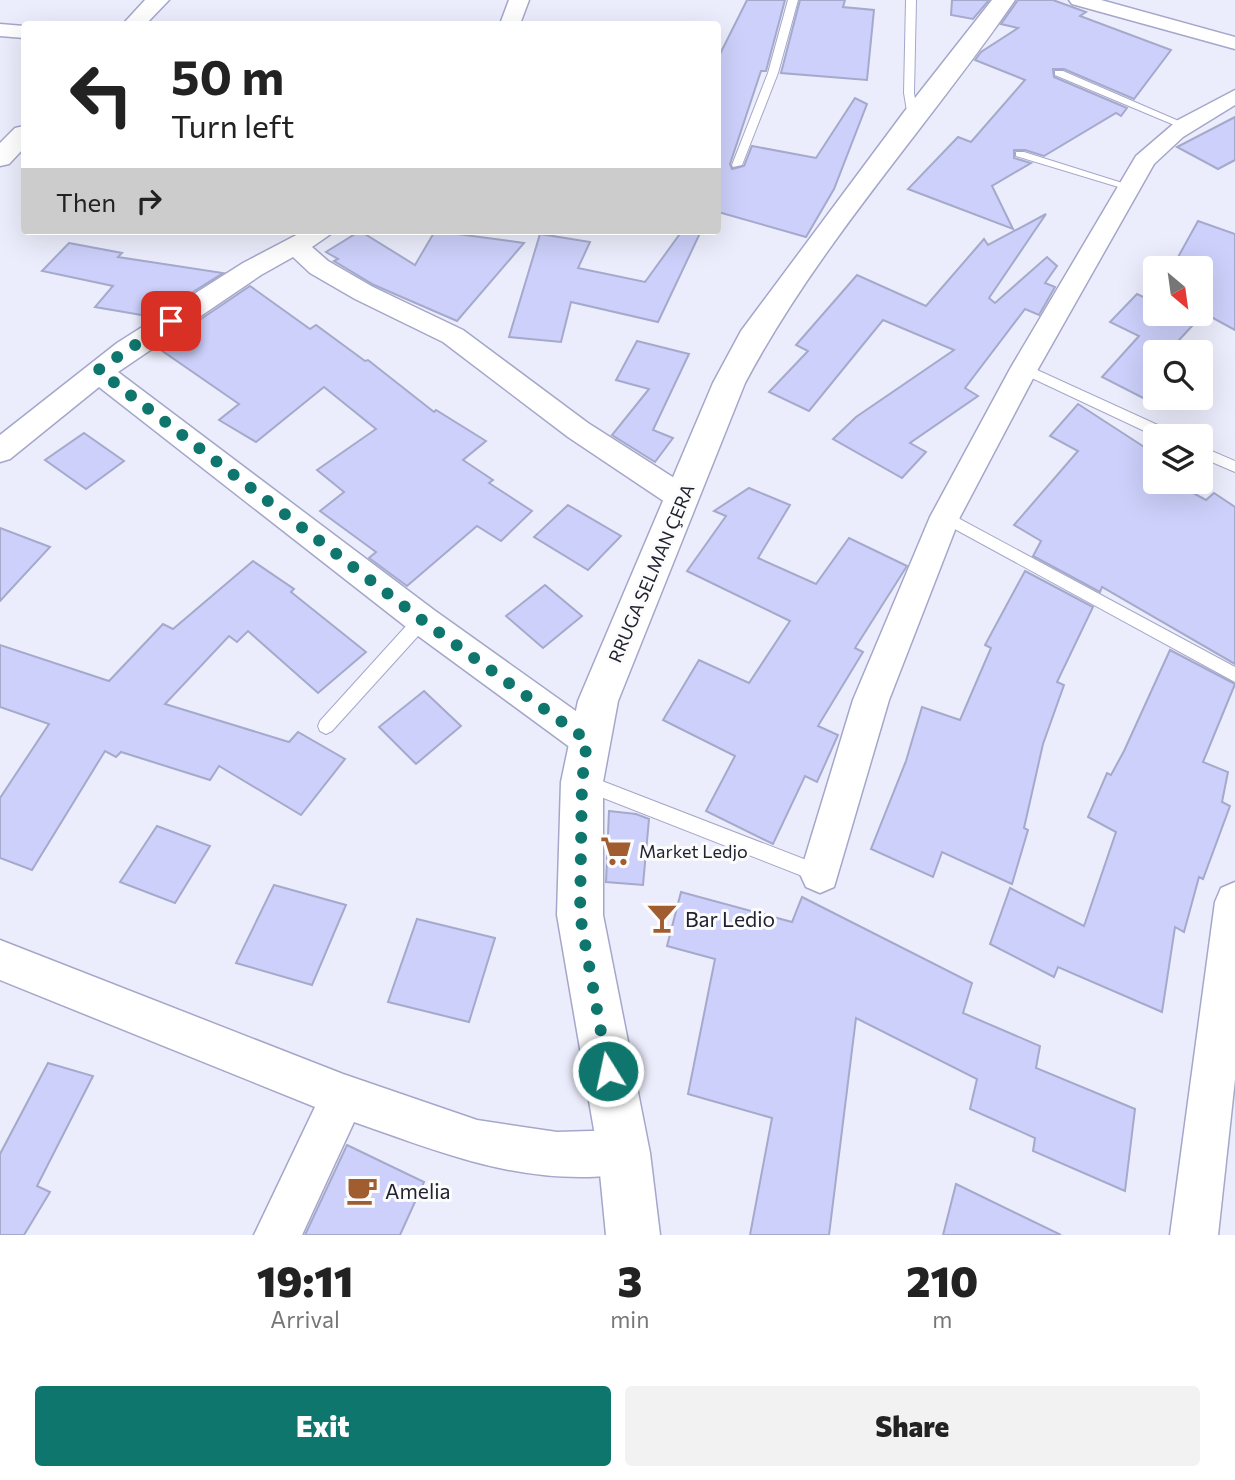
<!DOCTYPE html>
<html lang="en">
<head>
<meta charset="utf-8">
<style>
  body { margin:0; font-family:Commissioner,sans-serif; background:#f2f2f2; color:#222; height:100vh; display:flex; flex-direction:column; font-size:26px; white-space:nowrap }
  * { box-sizing:border-box; margin:0 }
  p { font-size:23px; color:#767676 }
  .icon { flex:none; width:38px; height:38px; fill:none; stroke:currentColor; stroke-width:2; stroke-linecap:round; stroke-linejoin:round }
  .map { position:relative; height:1235px; overflow:hidden }
  .drawer { display:flex; flex-direction:column; background:#fff; flex:1 }
  .drawer>* { flex:none }
  .guide { position:absolute; left:21px; top:21px; width:700px; height:214px; border-radius:7px; box-shadow:0 7px 28px #0002; background:#fff; color:#222; overflow:hidden }
  .needle { width:46px; rotate:151deg }
  .buttons { position:absolute; left:1143px; top:256px; display:grid; gap:14px }
  .buttons a { display:grid; place-items:center; width:70px; height:70px; border-radius:7px; background:#fff; box-shadow:0 7px 28px #0002; font-size:35px }
  .pin { position:absolute; display:grid; place-items:center; width:60px; height:60px; color:#fff; margin:-30px; border-radius:14px; box-shadow:0 4px 10px #0006 }
  .me { position:absolute; width:77px; margin:-38px; rotate:350deg; stroke-linejoin:round; filter:drop-shadow(0 0 5px #0008) }
  .turn { display:flex; align-items:center; gap:24px; height:147px; padding:0 35px; font-size:32px }
  .turn .icon { width:91px; height:91px; stroke-width:2.5 }
  .turn b { display:block; font-size:49px; line-height:60px }
  .then { display:flex; align-items:center; height:66px; padding:0 35px; background:#0003; gap:14px; font-size:26px }
  .eta { display:flex; justify-content:space-evenly; align-items:center; height:119px; text-align:center }
  .eta b { font-size:42px; font-weight:800; line-height:49px }
  .button { display:flex; gap:14px; margin-top:auto; padding:14px 35px }
  .button a { flex:1; height:80px; border-radius:7px; background:#0f766e; color:#fff; font-size:28px; font-weight:800; line-height:80px; text-align:center }
  .button a+a { background:#f2f2f2; color:#222 }
  .map>svg:first-child { display:block }
  .building { fill:#ccd0fa; stroke:#a5a9cb; stroke-width:2 }
  .lines { fill:none; stroke-linecap:round; stroke-linejoin:round }
  .service-casing { stroke:#a4a7ca; stroke-width:2 }
  .minor-casing { stroke:#a4a7ca; stroke-width:3 }
  .tertiary-casing { stroke:#a4a7ca; stroke-width:3 }
  .service { fill:#fff; fill-rule:evenodd }
  .minor { fill:#fff; fill-rule:evenodd }
  .tertiary { fill:#fff; fill-rule:evenodd }
  .route { stroke:#0f766e; stroke-width:12; stroke-dasharray:0 21.6 }
  .labels { text-anchor:middle; dominant-baseline:central; stroke-width:6; stroke-linejoin:round; paint-order:stroke }
  .street-label { font-size:18px; fill:#212230; stroke:#fcfcfc }
  .poi-label { font-size:18px; fill:#212230; stroke:#fcfcfc; text-anchor:start }
  .near-poi-label { font-size:21px; fill:#212230; stroke:#fcfcfc; text-anchor:start }
</style>
</head>
<body>
<div class="map">
<svg width="1235" height="1235" viewBox="0 0 1235 1235">
  <rect width="100%" height="100%" fill="#ecedfc"/>
  <g class="building">
    <polygon points="747,0 785,0 766,71 761,71 730,164 732,169 744,166 752,146 816,158 855,98 867,104 834,189 806,237 718,212 718,58"/>
    <polygon points="800,0 845,0 843,7 874,10 867,80 781,73"/>
    <polygon points="952,0 989,0 973,19 951,15"/>
    <polygon points="1018,0 1053,0 1086,12 1080,16 1171,50 1134,99 1064,69 1053,69 1054,77 1127,108 1121,116 1116,113 1044,156 1025,150 1014,150 1014,158 1031,163 992,186 1013,229 908,189 958,137 971,142 1025,80 975,60 981,52 1018,28 1001,24"/>
    <polygon points="1235,117 1235,160 1218,169 1177,147"/>
    <polygon points="1046,214 989,298 995,303 1047,257 1057,266 1045,283 1055,287 1039,315 1025,309 965,388 978,396 910,443 926,452 902,478 833,439 856,417 954,350 883,320 809,411 769,392 808,351 796,345 857,275 926,306 984,239 988,245"/>
    <polygon points="1198,221 1235,234 1235,330 1204,313 1168,352 1155,352 1155,404 1102,377 1139,336 1110,322 1137,294 1152,301 1155,297 1155,313 1200,313 1200,268 1172,268"/>
    <polygon points="360,231 415,265 435,231 524,243 457,321 374,285 334,261 338,259 326,252"/>
    <polygon points="682,231 701,231 658,322 571,302 561,342 509,337 540,234 590,242 578,268 645,282"/>
    <polygon points="69,243 122,253 118,257 223,273 153,317 95,307 113,286 42,271"/>
    <polygon points="250,286 310,329 316,325 365,361 368,360 434,412 436,410 486,441 463,460 493,480 489,483 532,511 501,541 477,526 407,586 369,558 376,552 320,511 344,492 317,470 376,429 324,387 256,442 219,420 239,404 158,348"/>
    <polygon points="637,341 689,354 653,430 673,438 655,462 612,435 649,389 616,380"/>
    <polygon points="1078,404 1155,454 1155,490 1162,481 1171,481 1206,500 1214,493 1235,507 1235,664 1102,587 1100,592 1033,556 1041,541 1014,525 1078,451 1050,436"/>
    <polygon points="84,433 124,461 86,489 45,460"/>
    <polygon points="749,488 790,505 758,558 816,584 849,538 907,566 855,648 863,652 818,726 838,735 817,782 805,776 773,844 706,811 735,756 663,720 699,660 749,683 790,621 687,571 726,516 714,511"/>
    <polygon points="568,505 621,536 588,570 534,537"/>
    <polygon points="0,528 50,547 0,601"/>
    <polygon points="253,561 294,589 291,592 366,652 318,693 248,631 237,642 229,636 165,704 289,742 298,732 345,759 301,815 219,766 210,780 121,752 116,757 105,751 32,870 0,858 0,798 49,724 0,707 0,645 109,681 163,624 173,629"/>
    <polygon points="1025,571 1093,607 1057,682 1064,685 1043,744 1024,828 1028,830 1012,884 942,852 933,877 871,849 906,761 922,707 960,720 991,648 985,645"/>
    <polygon points="545,585 582,616 543,648 506,616"/>
    <polygon points="1170,650 1235,684 1203,762 1228,772 1222,802 1230,806 1203,879 1199,877 1184,932 1175,927 1162,1012 1058,967 1054,977 990,944 1010,888 1084,926 1116,832 1088,817 1107,773 1111,775 1124,751"/>
    <polygon points="424,691 461,726 416,764 379,727"/>
    <polygon points="609,811 636,814 649,819 643,885 606,882"/>
    <polygon points="157,826 210,846 175,903 120,882"/>
    <polygon points="274,885 346,905 312,985 236,963"/>
    <polygon points="681,892 792,922 802,897 972,983 963,1013 1040,1046 1036,1068 1135,1109 1125,1191 1033,1151 1035,1138 970,1109 977,1079 856,1018 829,1235 750,1235 772,1118 688,1094 715,959 667,946"/>
    <polygon points="417,919 495,938 469,1022 388,1002"/>
    <polygon points="48,1063 93,1076 37,1186 50,1192 24,1235 0,1235 0,1154"/>
    <polygon points="347,1145 424,1182 400,1235 305,1235"/>
    <polygon points="956,1184 1061,1235 943,1235"/>
  </g>
  <g class="lines">
    <defs>
      <g id="service">
        <polygon points="788,0 798,0 778,73 742,165 733,167 732,165 768,73"/>
        <polygon points="906,0 916,0 914,93 918,117 913,120 908,117 904,93"/>
        <polygon points="1055,71 1063,71 1188,125 1179,127 1055,75"/>
        <polygon points="1016,152 1024,152 1135,187 1125,189 1016,156"/>
        <polygon points="1024,364 1173,432 1175,436 1155,436 1019,372 1019,366"/>
        <polygon points="1200,446 1235,461 1235,472 1200,457"/>
        <polygon points="945,511 1235,667 1235,682 940,521 938,517"/>
        <polygon points="422,613 428,615 430,620 428,625 332,731 326,734 320,731 318,726 320,721 416,615"/>
        <polygon points="584,774 827,868 829,874 827,880 820,883 578,788 575,782 578,776"/>
      </g>
      <g id="minor">
        <polygon points="509,0 529,0 520,24 500,24"/>
        <polygon points="1069,0 1101,0 1235,37 1235,49 1072,4"/>
        <polygon points="0,24 24,26 24,38 0,36"/>
        <polygon points="1235,90 1235,105 1183,137 1154,164 1038,369 960,517 889,700 834,887 820,893 806,887 800,874 853,700 930,517 1010,369 1136,156 1178,120"/>
        <polygon points="304,231 335,231 312,247 328,261 373,287 463,330 588,423 693,490 697,498 693,506 682,510 671,506 568,437 443,342 355,299 310,273 293,257 261,275 118,372 434,610 601,729 606,740 601,751 588,756 575,751 410,630 99,387 10,459 0,462 0,435 117,343 243,263"/>
        <polygon points="1235,882 1235,1079 1218,1235 1170,1235 1215,902 1221,888"/>
        <path d="M0 940 343 1074 477 1120 557 1132 624 1130 640 1137 647 1153 640 1169C622 1176 607 1176 588 1177 503 1179 432 1149 354 1122L302 1235H254L315 1107 0 980Z"/>
      </g>
      <g id="tertiary">
        <polygon points="145,0 169,0 146,24 123,24"/>
        <path d="M992 0H1015C927 128 818 245 745 383L618 701 603 782V915L650 1153 660 1235H606L598 1153 557 915 561 782 578 701 713 383 741 331 904 112Z"/>
        <polygon points="24,126 24,148 9,164 0,166 0,143 15,128"/>
      </g>
    </defs>
    <use href="#service" class="service-casing"/>
    <use href="#minor" class="minor-casing"/>
    <use href="#tertiary" class="tertiary-casing"/>
    <use href="#service" class="service"/>
    <use href="#minor" class="minor"/>
    <use href="#tertiary" class="tertiary"/>
  </g>
  <g class="lines">
    <polyline class="route" points="171,321 98,370 422,620 587,740 582,782 580,915 608,1071"/>
  </g>
  <defs>
    <symbol id="supermarket-bare" viewBox="-9 -9 18 18"><path d="M-6-5.5h2.5l.6 2H6L4.5 2H-2.5L-4.4-4H-6ZM-1.5 3.2a1.3 1.3 0 1 0 .1 0ZM3 3.2a1.3 1.3 0 1 0 .1 0Z" fill="#a15d2f" stroke="#fcfcfc" stroke-width="2.5" paint-order="stroke"/></symbol>
    <symbol id="bar-bare" viewBox="-9 -9 18 18"><path d="M-6-5H6L.8 .8V4.5H3.5V6h-7V4.5H-.8V.8Z" fill="#a15d2f" stroke="#fcfcfc" stroke-width="2.5" paint-order="stroke"/></symbol>
    <symbol id="cafe-bare" viewBox="-9 -9 18 18"><path d="M-5.5-4.5H6V0H3Q3 3.5 0 3.5H-2.5Q-5.5 3.5-5.5 0ZM3-3.2v2h1.7v-2ZM-6 4.5H4V6H-6Z" fill="#a15d2f" stroke="#fcfcfc" stroke-width="2.5" paint-order="stroke"/></symbol>
  </defs>
  <g fill-rule="evenodd">
    <use href="#supermarket-bare" x="594" y="829" width="44" height="44"/>
    <use href="#bar-bare" x="640" y="896" width="44" height="44"/>
    <use href="#cafe-bare" x="340" y="1168" width="44" height="44"/>
  </g>
  <g class="labels">
    <g class="street-label">
      <text transform="translate(651 573) rotate(-67)">RRUGA SELMAN ÇERA</text>
    </g>
    <g class="poi-label">
      <text x="639" y="851">Market Ledjo</text>
    </g>
    <g class="near-poi-label">
      <text x="685" y="918">Bar Ledio</text>
      <text x="385" y="1190">Amelia</text>
    </g>
  </g>
</svg>
<div class="buttons">
<a><svg class="needle" viewBox="-14 -14 28 28"><path d="M0-13l5 13h-10z" fill="#e53935"/><path d="M0 13l5-13h-10z" fill="#767676"/></svg></a>
<a><svg class="icon" aria-label="search" viewBox="0 0 24 24"><circle cx="10" cy="10" r="6"/><path d="M15 15l6 6"/></svg></a>
<a><svg class="icon" aria-label="layers" viewBox="0 0 24 24"><path d="M12 4l9 5-9 5-9-5zM3 14l9 5 9-5"/></svg></a>
</div>
<div class="pin" style="left:171px;top:321px;background:#d93025"><svg class="icon" aria-label="arrive" viewBox="0 0 24 24"><path d="M6 21V4h12l-3 4 3 4H6"/></svg></div>
<svg class="me" style="left:608px;top:1071px" viewBox="-20 -20 40 40"><circle r="17" fill="#0f766e" stroke="#fff" stroke-width="3"/><path d="M0-11L8 9 0 5-8 9z" fill="#fff"/></svg>
<div class="guide">
<div class="turn"><svg class="icon" aria-label="left" viewBox="0 0 24 24"><path d="M17 20v-9H6M10 6l-5 5 5 5"/></svg><div><b>50 m</b>Turn left</div></div>
<div class="then">Then<svg class="icon" aria-label="right" viewBox="0 0 24 24"><path d="M7 20v-9h11M14 6l5 5-5 5"/></svg></div>
</div>
</div>
<section class="drawer">
<div class="eta">
<div><b>19:11</b><p>Arrival</p></div>
<div><b>3</b><p>min</p></div>
<div><b>210</b><p>m</p></div>
</div>
<div class="button"><a>Exit</a><a>Share</a></div>
</section>
</body>
</html>
